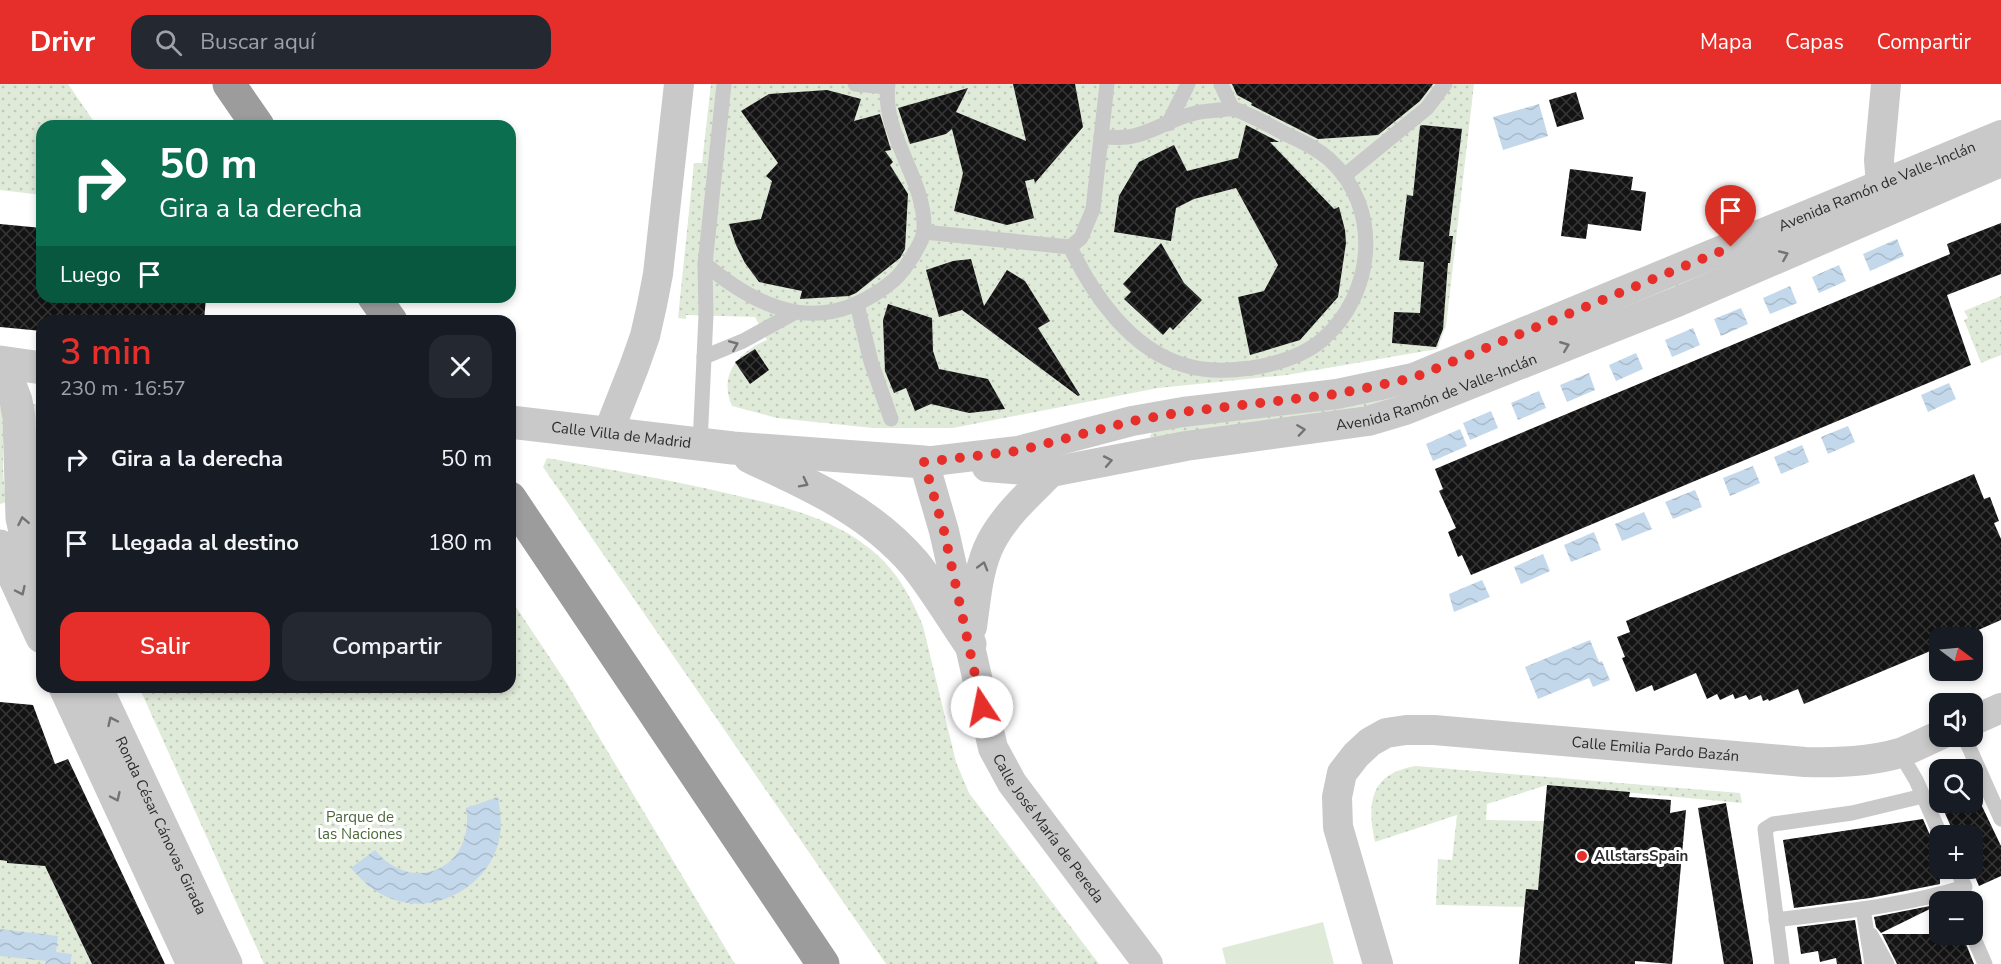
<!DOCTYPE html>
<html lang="es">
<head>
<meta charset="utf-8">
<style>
  body { margin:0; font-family:"Nunito Sans",sans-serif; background:#242831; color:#f1f3f6; height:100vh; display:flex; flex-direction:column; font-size:22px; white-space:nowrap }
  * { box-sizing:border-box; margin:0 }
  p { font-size:20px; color:#9ea1a6 }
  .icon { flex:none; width:33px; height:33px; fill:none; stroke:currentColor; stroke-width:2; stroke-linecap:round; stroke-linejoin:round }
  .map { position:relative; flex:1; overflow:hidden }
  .panel { position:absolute; left:36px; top:231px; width:480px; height:378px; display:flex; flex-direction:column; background:#171b24; border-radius:18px; box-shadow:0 3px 9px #0003 }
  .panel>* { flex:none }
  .top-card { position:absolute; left:36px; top:36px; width:480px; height:183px; border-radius:18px; box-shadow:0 3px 9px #0003; background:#0b6e4f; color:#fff; overflow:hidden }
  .needle { width:39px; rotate:106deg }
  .buttons { position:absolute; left:1929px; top:543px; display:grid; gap:12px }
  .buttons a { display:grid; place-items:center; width:54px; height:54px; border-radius:12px; background:#171b24; box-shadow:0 3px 9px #0003; font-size:30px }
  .pin { position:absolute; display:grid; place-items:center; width:51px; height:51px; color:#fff; margin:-62px -26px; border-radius:50% 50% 50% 0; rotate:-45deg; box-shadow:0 0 6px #0007 }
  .pin .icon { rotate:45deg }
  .me { position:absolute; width:66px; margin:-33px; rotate:349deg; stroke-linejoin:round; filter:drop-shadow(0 0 4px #0008) }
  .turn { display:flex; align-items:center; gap:21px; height:126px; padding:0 24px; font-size:27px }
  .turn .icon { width:78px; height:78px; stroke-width:2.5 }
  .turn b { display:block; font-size:42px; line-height:51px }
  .then { display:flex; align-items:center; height:57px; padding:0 24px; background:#0003; gap:12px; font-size:22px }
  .round { display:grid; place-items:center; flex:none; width:63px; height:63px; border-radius:18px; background:#242831 }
  .head { display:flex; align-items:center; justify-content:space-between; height:102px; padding:0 24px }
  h1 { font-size:36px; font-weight:600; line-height:45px; color:#e62f2b }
  .primary-button { display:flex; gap:12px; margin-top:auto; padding:12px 24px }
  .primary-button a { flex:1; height:69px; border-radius:18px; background:#e62f2b; color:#fff; font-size:24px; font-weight:600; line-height:69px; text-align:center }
  .primary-button a+a { background:#242831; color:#f1f3f6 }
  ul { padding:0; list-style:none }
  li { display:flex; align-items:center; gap:18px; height:84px; padding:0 24px }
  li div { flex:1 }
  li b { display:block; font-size:22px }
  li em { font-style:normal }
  header { display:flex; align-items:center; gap:36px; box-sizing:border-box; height:84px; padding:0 30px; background:#e62f2b; color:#fff }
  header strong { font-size:28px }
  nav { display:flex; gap:33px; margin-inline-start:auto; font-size:21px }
  .search { width:420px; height:54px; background:#242831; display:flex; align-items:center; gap:15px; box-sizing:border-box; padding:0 21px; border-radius:18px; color:#9ea1a6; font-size:22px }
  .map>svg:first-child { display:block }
  .grass { fill:url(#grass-dots) }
  .garden { fill:#e0ead9 }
  .water { fill:url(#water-waves) }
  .building { fill:url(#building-cross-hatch) }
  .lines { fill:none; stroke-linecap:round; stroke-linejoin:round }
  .service { stroke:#c9c9c9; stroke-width:15 }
  .minor { stroke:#c9c9c9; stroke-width:30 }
  .tertiary { stroke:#c9c9c9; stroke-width:33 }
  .trunk { stroke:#9c9c9c; stroke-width:33 }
  .oneway { stroke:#737373 }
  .route { stroke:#e62f2b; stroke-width:10; stroke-dasharray:0 18 }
  .poi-dot { fill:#e62f2b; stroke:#fff; stroke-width:2 }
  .labels { text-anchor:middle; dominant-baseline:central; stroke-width:6; stroke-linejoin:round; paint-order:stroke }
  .street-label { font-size:15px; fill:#2c2c2c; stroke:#fff }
  .park-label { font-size:15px; fill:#4a6739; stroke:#fff }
  .poi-label { font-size:15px; font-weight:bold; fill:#2c2c2c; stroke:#fff; text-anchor:start }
</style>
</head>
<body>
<header>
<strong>Drivr</strong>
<div class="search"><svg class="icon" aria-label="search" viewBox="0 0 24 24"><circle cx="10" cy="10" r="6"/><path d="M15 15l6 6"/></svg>Buscar aquí</div>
<nav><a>Mapa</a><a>Capas</a><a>Compartir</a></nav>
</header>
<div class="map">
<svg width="2001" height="880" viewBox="0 0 2001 880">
  <defs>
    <pattern id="grass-dots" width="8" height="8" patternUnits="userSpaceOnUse" patternTransform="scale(1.5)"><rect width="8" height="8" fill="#e0ead9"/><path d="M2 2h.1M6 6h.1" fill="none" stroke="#c0c9ba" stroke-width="1.8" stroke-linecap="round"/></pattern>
    <pattern id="water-waves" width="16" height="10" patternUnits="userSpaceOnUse" patternTransform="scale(1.5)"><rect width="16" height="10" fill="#c4d8eb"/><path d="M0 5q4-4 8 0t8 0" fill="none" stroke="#a9baca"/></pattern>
    <pattern id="building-cross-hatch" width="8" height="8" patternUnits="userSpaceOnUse" patternTransform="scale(1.5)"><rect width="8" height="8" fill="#131313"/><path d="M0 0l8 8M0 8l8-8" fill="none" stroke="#363636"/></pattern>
  </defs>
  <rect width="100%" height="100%" fill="#fff"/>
  <g class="grass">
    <polygon points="0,0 68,0 97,42 42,42 42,111 0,106"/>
    <path d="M711 0H1474L1446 242 1437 265 1287 291 1158 304 953 344H873L777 334 732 322C718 290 739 268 767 256L755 233 686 231V235L678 234 694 79H702Z"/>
    <polygon points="1848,129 1467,292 1373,322 1151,354 1150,352 1153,346 1326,326"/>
    <polygon points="2001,212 2001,271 1981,279 1964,236 1968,234 1964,227"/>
    <polygon points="33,320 42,321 42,466 36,446"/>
    <path d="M0 323 2 325C5 356 0 388 7 418L0 420Z"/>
    <path d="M547 374C607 385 667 395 726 409 776 421 828 431 869 464 895 484 911 512 923 542L956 678 969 709 1099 880H886L543 383Z"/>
    <polygon points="510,514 566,598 735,880 264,880 139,603 510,603"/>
    <path d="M1416 682 1740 709 1742 719 1547 701 1487 720 1486 736 1544 737 1538 806 1526 805 1524 823 1436 821 1438 775 1452 776 1457 731 1375 758C1366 718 1371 689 1416 682Z"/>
    <polygon points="0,776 7,777 7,779 45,782 92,880 0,880"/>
  </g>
  <polygon class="garden" points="1323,838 1334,880 1226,880 1222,864"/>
  <g class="water">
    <polygon points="1539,20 1548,52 1503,66 1493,33"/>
    <polygon points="1897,155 1904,172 1870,187 1863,170"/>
    <polygon points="1839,181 1846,197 1819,209 1812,193"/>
    <polygon points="1790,202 1797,219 1770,230 1763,214"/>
    <polygon points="1741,224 1748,240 1721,252 1714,235"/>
    <polygon points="1693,244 1700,261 1672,273 1665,256"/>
    <polygon points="1636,269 1643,285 1616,297 1609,281"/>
    <polygon points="1589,289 1595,306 1567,318 1560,301"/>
    <polygon points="1949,299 1956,315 1928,328 1921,311"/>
    <polygon points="1539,307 1546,324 1518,336 1511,319"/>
    <polygon points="1491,327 1498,344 1470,356 1463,339"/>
    <polygon points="1848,342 1855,358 1828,370 1821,353"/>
    <polygon points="1460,345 1467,362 1433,377 1426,360"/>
    <polygon points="1802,361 1809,378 1781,390 1774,373"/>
    <polygon points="1753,382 1760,399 1730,412 1723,394"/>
    <polygon points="1695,406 1702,423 1673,435 1665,418"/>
    <polygon points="1644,428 1652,445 1622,457 1615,440"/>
    <polygon points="1594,448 1601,466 1571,478 1564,461"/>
    <polygon points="1543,470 1550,487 1521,500 1514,483"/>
    <polygon points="1482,496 1490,513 1454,528 1449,510"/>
    <polygon points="1590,556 1599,578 1602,577 1610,596 1593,603 1589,594 1538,615 1525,583"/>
    <path d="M498 713C500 726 502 738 500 750 494 798 440 831 395 816 376 810 363 798 351 784L375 766C413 813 476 783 466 724Z"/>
    <polygon points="0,845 58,852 56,868 72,870 70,880 45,880 46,877 0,872"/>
  </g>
  <g class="building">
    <polygon points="1013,0 1075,0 1083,43 1035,99 1034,95 1025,97 1034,134 1007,141 954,127 963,89 952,45 946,50 910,60 898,24 968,4 956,28 1026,57"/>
    <polygon points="1232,0 1433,0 1420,17 1378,51 1318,55 1251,21 1252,19 1237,11"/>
    <polygon points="827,6 861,15 854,37 880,30 891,66 885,67 893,78 890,81 908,110 905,165 900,174 856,209 849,212 800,215 802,207 759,198 745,179 736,161 729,140 761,135 772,97 766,92 778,79 741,27 769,10"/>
    <polygon points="1576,8 1584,35 1557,43 1549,16"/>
    <polygon points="1246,41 1279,58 1270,58 1334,125 1339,123 1345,146 1346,159 1338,213 1300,256 1250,271 1238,213 1264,207 1278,181 1236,104 1194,115 1176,124 1171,157 1114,148 1119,112 1139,78 1174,61 1187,87 1238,74"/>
    <polygon points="1422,41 1462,45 1449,152 1453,152 1450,179 1448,179 1443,245 1436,263 1392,259 1394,228 1420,229 1424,178 1399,176 1407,111 1413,112 1420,42"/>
    <polygon points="1570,85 1633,93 1631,106 1646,108 1641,147 1588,140 1586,155 1561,152"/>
    <polygon points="2001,139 2001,190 1947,211 1971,281 1471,491 1462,471 1458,473 1448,448 1456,444 1439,407 1443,405 1435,385 1950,170 1947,160"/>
    <polygon points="0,140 42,144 42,213 206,213 204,237 42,237 42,247 0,243"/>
    <polygon points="1161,159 1184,199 1202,216 1173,246 1170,243 1163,251 1124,215 1131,208 1123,200"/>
    <polygon points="971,175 984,222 1007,186 1025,197 1050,237 1038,244 1080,311 1078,312 962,226 939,233 926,186 953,177"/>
    <polygon points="888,220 932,234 933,267 939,285 988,295 1005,325 969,329 931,320 915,327 906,304 894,309 885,287 883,236"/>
    <polygon points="755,265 769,286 750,300 735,278"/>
    <polygon points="1974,390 1984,415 1990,413 1999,437 1994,439 2001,455 2001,536 1960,554 1940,554 1940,563 1804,620 1798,605 1769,617 1768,615 1763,617 1761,611 1749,616 1746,611 1735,615 1733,610 1720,616 1717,610 1707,615 1696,589 1654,607 1652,601 1636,608 1622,574 1625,573 1617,553 1630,548 1626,537"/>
    <polygon points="0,618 33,621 55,680 68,675 165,880 92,880 45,782 7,779 7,777 0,776"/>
    <polygon points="1547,701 1630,708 1629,713 1671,716 1670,729 1686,726 1672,880 1635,877 1635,880 1519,880 1526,805 1538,806"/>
    <polygon points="1940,718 1980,718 2001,762 2001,792 1979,802 1971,784 1972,784 1972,752 1955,752"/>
    <polygon points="1726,719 1753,877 1753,880 1724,880 1698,724"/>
    <polygon points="1923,735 1932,756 1940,762 1940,800 1870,814 1794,824 1783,756"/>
    <polygon points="1940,820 1881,849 1876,843 1874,833"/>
    <polygon points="1855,836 1862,880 1837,880 1836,874 1820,878 1818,867 1801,870 1797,843"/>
    <polygon points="1882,850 1962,850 1974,880 1897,880"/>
  </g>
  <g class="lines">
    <g class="service">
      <polyline points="855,0 887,3"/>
      <polyline points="1221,0 1232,24"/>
      <polyline points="1168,40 1188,0"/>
      <polyline points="1344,92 1427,24 1445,0"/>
      <polyline points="924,148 1070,163 1081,154 1093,125 1107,0"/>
      <path d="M1070 163C1093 211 1130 265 1184 281 1206 288 1229 287 1251 284 1276 280 1303 272 1322 256 1375 210 1383 124 1329 75 1317 65 1304 58 1290 52 1277 46 1245 27 1233 25 1229 24 1223 26 1219 26 1210 27 1201 27 1192 30 1174 34 1156 46 1137 51 1126 55 1113 53 1101 53"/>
      <path d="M705 180C766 231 827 252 894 196 904 187 923 159 924 146 926 94 881 51 888 0"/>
      <polyline points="857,220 871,278 891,335"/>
      <polyline points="704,273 743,257 794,229"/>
      <polyline points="700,360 706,231 705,180 724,0"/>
      <polyline points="1964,652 2001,735"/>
      <polyline points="1900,669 1916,696 1941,752"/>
      <polyline points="1863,825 1872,880"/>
      <path d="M1776 836C1840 828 1903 822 1965 803L1956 784"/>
      <polyline points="1972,850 1985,880"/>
      <polyline points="1871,851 1887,880"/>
      <polyline points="1782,880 1765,745 1773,740 1852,729 1923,712"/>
    </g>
    <g class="minor">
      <polyline points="1886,0 1879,76 1881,101 1888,118"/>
      <polyline points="608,349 634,283 645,252 652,221 658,190 679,0"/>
      <path id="s1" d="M924 378 1018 367 1132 337 1183 328 1337 310 1413 294 2001 51"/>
      <path id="s2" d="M924 378 944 447 993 664 1012 699 1148 880"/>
      <path id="s3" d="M987 383 1051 388 1186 362 1368 337 1405 326 1677 218 2001 78"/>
      <path d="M972 543C976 515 978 483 991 458 1005 431 1030 409 1051 388"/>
      <polyline points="1972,637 2001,624"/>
      <path id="s4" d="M1378 880 1338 743 1337 713 1342 689 1356 671 1370 658 1386 649 1406 646H1434L1805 678C1837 679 1869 678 1900 669 1913 664 1927 657 1940 651"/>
    </g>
    <g class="tertiary">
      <polyline points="0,278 42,284"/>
      <polyline points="2,279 16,317 19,334 22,434 27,456 42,492"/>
      <path id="s5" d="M510 338 733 364 924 378"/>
      <path d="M750 373C811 401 871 428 915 480 935 505 952 534 970 560"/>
      <polyline points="0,462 42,553"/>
      <polyline points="65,603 193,880"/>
      <path id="s6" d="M96 603 226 880"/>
    </g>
    <g class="trunk">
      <polyline points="229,0 258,42"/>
      <polyline points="374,213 391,237"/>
      <polyline points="510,414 823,880"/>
    </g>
  </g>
  <defs><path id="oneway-chevron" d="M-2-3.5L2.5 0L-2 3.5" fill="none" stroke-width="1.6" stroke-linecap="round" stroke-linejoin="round" transform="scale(1.5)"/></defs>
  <g class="oneway">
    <use href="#oneway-chevron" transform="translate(1784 171) rotate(-23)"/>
    <use href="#oneway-chevron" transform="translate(734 261) rotate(-23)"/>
    <use href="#oneway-chevron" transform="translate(1565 262) rotate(-22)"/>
    <use href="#oneway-chevron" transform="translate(1301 346) rotate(-8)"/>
    <use href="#oneway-chevron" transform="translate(1108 377) rotate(-11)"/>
    <use href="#oneway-chevron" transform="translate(804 399) rotate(27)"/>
    <use href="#oneway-chevron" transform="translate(23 437) rotate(-101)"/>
    <use href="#oneway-chevron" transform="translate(983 482) rotate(-74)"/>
    <use href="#oneway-chevron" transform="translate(21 507) rotate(65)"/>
    <use href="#oneway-chevron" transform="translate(112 637) rotate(-115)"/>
    <use href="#oneway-chevron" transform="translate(116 713) rotate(65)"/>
  </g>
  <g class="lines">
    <polyline class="route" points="982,623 944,447 924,378 1018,367 1132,337 1183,328 1337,310 1413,294 1731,163"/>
  </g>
  <circle class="poi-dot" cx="1582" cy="772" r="6"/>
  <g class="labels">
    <g class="street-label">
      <text stroke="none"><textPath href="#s1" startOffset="999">Avenida Ramón de Valle-Inclán</textPath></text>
      <text stroke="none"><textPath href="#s3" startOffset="459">Avenida Ramón de Valle-Inclán</textPath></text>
      <text stroke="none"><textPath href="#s5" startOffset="112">Calle Villa de Madrid</textPath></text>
      <text stroke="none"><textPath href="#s4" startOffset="528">Calle Emilia Pardo Bazán</textPath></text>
      <text stroke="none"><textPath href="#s6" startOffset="153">Ronda César Cánovas Girada</textPath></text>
      <text stroke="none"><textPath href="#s2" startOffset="392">Calle José María de Pereda</textPath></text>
    </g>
    <g class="park-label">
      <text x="360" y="733">Parque de<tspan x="360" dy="17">las Naciones</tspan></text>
    </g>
    <g class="poi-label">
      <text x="1594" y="772">AllstarsSpain</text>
    </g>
  </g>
</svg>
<div class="buttons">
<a><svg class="needle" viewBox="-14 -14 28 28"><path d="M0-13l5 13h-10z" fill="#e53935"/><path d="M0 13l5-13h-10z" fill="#9ea1a6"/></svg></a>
<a><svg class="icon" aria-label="sound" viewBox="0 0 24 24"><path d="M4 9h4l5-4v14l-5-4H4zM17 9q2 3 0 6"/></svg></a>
<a><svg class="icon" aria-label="search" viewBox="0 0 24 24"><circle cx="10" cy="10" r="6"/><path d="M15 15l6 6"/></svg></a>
<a>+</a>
<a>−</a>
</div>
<div class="pin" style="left:1731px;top:163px;background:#d93025"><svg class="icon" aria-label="arrive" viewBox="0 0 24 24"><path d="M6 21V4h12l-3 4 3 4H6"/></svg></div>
<svg class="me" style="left:982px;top:623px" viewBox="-20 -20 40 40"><circle r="19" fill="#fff"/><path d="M0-13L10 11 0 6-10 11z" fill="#e62f2b"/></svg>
<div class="top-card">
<div class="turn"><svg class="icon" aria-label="right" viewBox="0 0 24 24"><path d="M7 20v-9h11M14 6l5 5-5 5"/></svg><div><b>50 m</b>Gira a la derecha</div></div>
<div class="then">Luego<svg class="icon" aria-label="arrive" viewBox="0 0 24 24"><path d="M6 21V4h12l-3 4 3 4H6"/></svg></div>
</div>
<section class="panel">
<div class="head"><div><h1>3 min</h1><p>230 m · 16:57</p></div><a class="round"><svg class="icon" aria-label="close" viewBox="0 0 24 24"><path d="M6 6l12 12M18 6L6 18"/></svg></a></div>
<ul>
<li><svg class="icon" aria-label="right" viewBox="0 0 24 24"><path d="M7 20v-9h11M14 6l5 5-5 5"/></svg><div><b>Gira a la derecha</b></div><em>50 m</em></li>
<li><svg class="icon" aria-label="arrive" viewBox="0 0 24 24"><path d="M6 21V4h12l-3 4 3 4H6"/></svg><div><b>Llegada al destino</b></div><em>180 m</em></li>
</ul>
<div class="primary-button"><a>Salir</a><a>Compartir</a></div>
</section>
</div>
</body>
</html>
